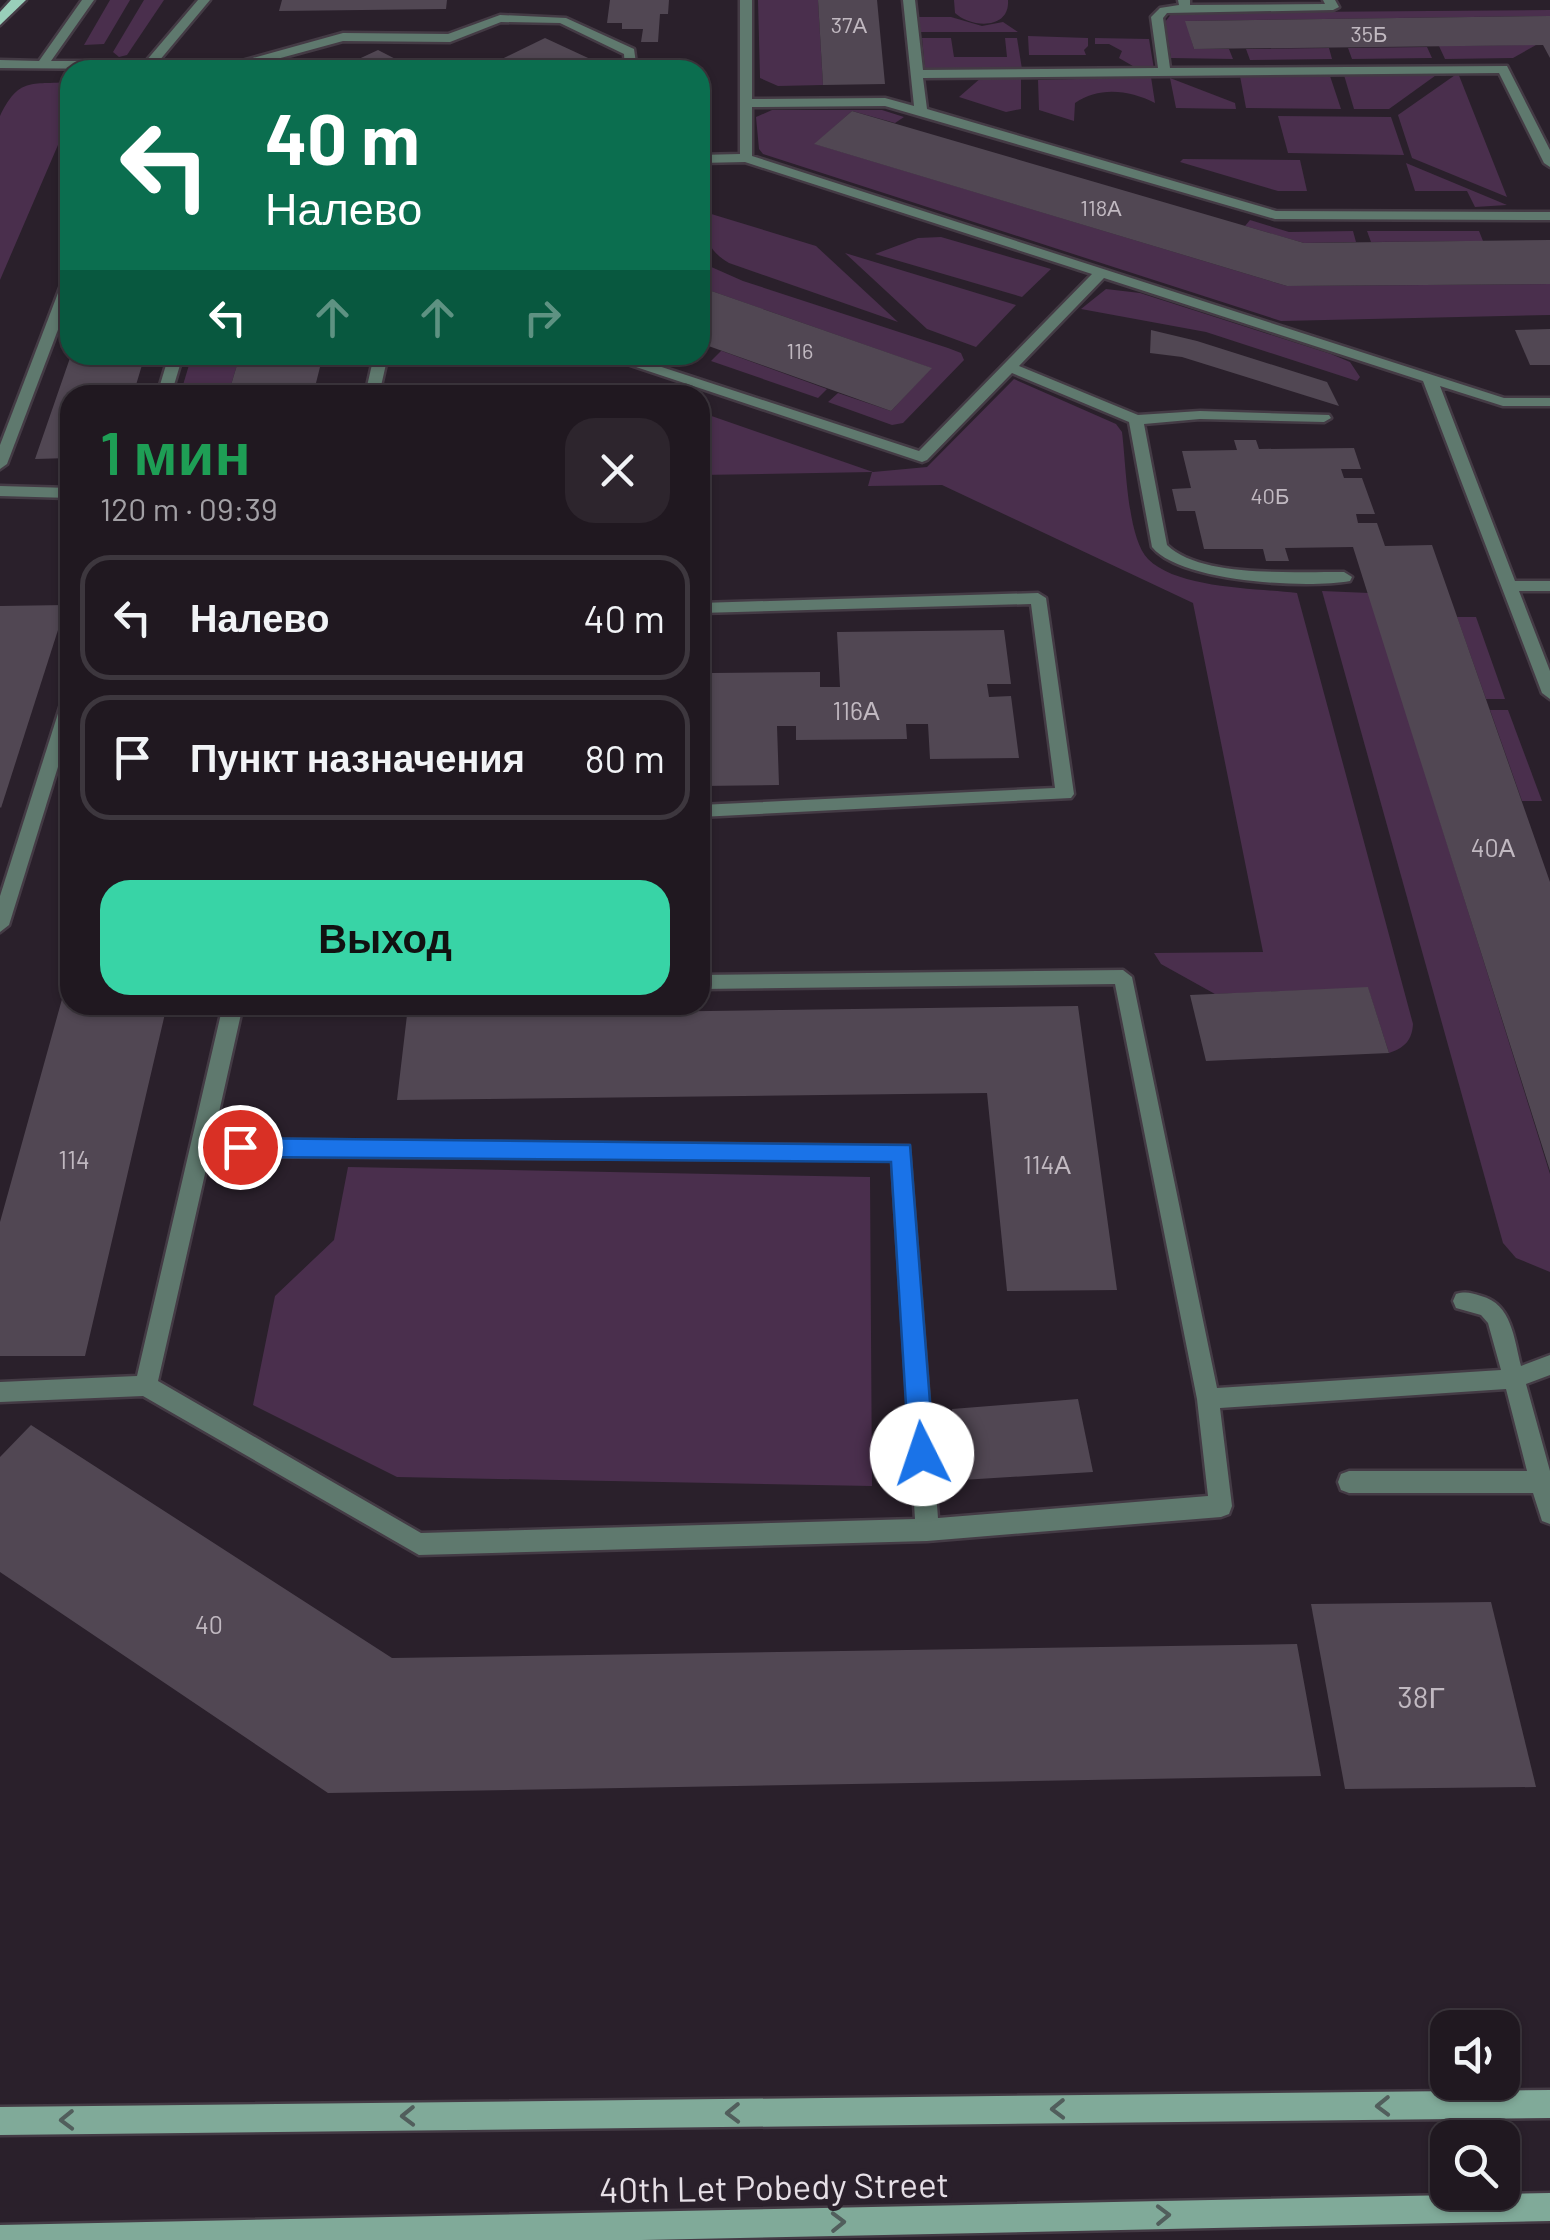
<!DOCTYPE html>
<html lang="ru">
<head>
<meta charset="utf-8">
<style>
  body { margin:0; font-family:Barlow,sans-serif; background:#2d252d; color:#f1f3f6; height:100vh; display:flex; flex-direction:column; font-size:38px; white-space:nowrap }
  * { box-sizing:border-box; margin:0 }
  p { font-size:32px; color:#a2a0a5 }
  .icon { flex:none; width:55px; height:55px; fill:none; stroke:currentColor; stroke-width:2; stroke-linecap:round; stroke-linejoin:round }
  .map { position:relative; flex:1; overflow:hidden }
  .drawer { position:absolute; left:60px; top:385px; width:650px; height:630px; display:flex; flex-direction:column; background:#201820; border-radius:30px; box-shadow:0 2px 8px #0004,0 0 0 2px #3d373e }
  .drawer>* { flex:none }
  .guide { position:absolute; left:60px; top:60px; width:650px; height:305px; border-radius:30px; box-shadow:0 2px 8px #0004,0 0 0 2px #3d373e; background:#0b6e4f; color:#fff; overflow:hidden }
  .tools { position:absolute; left:1430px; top:2010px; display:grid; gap:20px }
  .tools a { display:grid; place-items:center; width:90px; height:90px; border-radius:20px; background:#201820; box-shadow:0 2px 8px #0004,0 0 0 2px #3d373e; font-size:50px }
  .pin { position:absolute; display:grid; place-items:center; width:85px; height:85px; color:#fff; margin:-42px; border:5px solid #fff; border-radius:50%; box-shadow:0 2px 10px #0007 }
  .me { position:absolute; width:110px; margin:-55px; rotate:356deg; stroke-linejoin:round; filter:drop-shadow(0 0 8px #0008) }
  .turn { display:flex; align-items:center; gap:35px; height:210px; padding:0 40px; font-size:45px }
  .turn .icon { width:130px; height:130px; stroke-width:2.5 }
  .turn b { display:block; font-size:70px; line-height:85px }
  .lanes { display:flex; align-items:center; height:95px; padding:0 40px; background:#0003; justify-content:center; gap:50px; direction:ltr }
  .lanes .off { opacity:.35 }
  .round { display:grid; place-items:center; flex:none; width:105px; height:105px; border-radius:30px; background:#2d252d }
  .headline { display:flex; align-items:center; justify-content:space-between; height:170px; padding:0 40px }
  h1 { font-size:60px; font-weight:600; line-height:75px; color:#1e9e55 }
  .button { display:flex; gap:20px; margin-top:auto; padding:20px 40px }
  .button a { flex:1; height:115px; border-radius:30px; background:#38d4a6; color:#111; font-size:40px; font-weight:600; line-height:115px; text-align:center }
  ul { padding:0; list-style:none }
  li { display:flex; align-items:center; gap:30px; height:125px; margin:0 20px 15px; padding:0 20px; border:5px solid #3d373e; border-radius:30px }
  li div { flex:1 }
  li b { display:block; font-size:38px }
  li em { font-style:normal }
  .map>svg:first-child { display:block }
  .green { fill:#4a2f4d }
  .building { fill:#514753 }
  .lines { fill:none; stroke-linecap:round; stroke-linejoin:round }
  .lane-casing { stroke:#443b45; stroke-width:5 }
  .secondary-casing { stroke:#443b45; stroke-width:5 }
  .primary-casing { stroke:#443b45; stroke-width:5 }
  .lane { fill:#5f796e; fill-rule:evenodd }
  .secondary { fill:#80aa99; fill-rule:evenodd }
  .primary { fill:#99cfba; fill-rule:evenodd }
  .oneway { stroke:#515e5c }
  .route { fill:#1a73e8; stroke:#114b97; stroke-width:2.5 }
  .labels { text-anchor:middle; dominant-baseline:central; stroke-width:10; stroke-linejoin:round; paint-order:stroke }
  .far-number-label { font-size:22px; fill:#c1b9c1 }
  .number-label { font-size:25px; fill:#c1b9c1 }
  .near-number-label { font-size:30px; fill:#c1b9c1 }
  .near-street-label { font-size:35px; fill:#e6dfe6; stroke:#2a202b }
</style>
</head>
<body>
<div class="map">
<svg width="1550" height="2240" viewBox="0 0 1550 2240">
  <rect width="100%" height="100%" fill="#2a202b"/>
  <g class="green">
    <polygon points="110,0 130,0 104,44 84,45"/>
    <polygon points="144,0 164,0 127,55 119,57 113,52"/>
    <polygon points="758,0 818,0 823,85 778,86 760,78"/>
    <path d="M954 0H1008C1010 30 971 28 955 13Z"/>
    <polygon points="1550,10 1550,16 1186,21 1194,49 1229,49 1233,59 1171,58 1165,22 1172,13"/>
    <polygon points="919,17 951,17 982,26 1003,22 1018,32 919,32"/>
    <polygon points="1028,36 1088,38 1088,46 1084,50 1086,55 1029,55"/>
    <polygon points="922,38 951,38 954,57 1007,57 1005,38 1017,38 1022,69 925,70"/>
    <polygon points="1095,38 1149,39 1154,69 1138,69 1119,58 1122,51 1109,44 1095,44"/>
    <polygon points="1536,45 1513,58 1445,59 1439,46"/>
    <polygon points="1427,47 1432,58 1352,59 1348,48"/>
    <polygon points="1329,48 1332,59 1250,60 1246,49"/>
    <polygon points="1439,73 1389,109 1354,109 1344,75"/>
    <polygon points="1458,73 1507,197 1412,158 1398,115"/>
    <polygon points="1021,76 1021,109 1006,112 959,97 982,77"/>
    <polygon points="1240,76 1330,76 1341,109 1246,108"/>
    <path d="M1151 77 1155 103C1130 90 1099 86 1075 103L1074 121 1039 110 1038 80Z"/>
    <polygon points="1170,78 1235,103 1236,109 1176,108"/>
    <path d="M70 82V117L0 280V116C19 77 30 85 70 82Z"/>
    <polygon points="772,110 882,110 904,117 895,123 852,111 815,144 1287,286 1550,284 1550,315 1281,321 763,154 759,149 756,117"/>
    <polygon points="1278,116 1391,117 1404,155 1288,153"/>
    <polygon points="1183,159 1300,160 1307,191 1278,191 1180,162"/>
    <polygon points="1406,163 1507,205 1475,207 1467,191 1415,191"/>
    <path d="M708 213 816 246 898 322 729 263C706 249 706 239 708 213Z"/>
    <polygon points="1250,220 1289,232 1353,231 1356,242 1304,243 1245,226"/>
    <polygon points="1367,231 1479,231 1483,241 1371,242"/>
    <polygon points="941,237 1051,269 1022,297 875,254 918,238"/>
    <polygon points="845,253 1016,305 976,347 927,329"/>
    <polygon points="700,262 743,281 948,348 961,353 964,360 903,423 892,425 828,402 838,393 891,411 931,368 700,287"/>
    <polygon points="1106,289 1140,293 1331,354 1350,362 1360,377 1357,381 1206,332 1081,309"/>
    <polygon points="721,351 722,351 827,389 818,398 711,361"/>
    <polygon points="192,355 240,355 228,395 180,395"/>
    <path d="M1014 379 1116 424 1122 432C1126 462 1127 538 1148 559 1178 589 1256 588 1297 593L1413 1024C1412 1041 1404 1048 1389 1053L1368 988 1215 994 1161 964 1154 953 1263 952 1193 603 942 485 868 486 872 472 700 475V412L873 472 927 467Z"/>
    <polygon points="1322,591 1369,593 1550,1174 1550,1272 1516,1258 1503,1243"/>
    <polygon points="1457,617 1476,617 1505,699 1486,699"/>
    <polygon points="1490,710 1508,710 1542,801 1522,801"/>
    <polygon points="348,1167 870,1177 872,1486 397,1477 253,1405 275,1296 334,1240"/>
  </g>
  <g class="building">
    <polygon points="282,0 447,0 446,9 279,11"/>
    <polygon points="610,0 669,0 668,14 660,14 658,42 641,42 643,29 622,29 622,23 607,23"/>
    <polygon points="818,0 877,0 885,84 823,85"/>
    <polygon points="1550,16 1550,58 1543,45 1194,49 1185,21"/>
    <polygon points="545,38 614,70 479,70"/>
    <polygon points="378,50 417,70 335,70"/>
    <polygon points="852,111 1304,243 1550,240 1550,284 1287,286 814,144"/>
    <polygon points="700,287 932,368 891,411 700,343"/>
    <polygon points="1550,329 1550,365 1530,365 1515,330"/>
    <polygon points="1151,330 1197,341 1327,382 1339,406 1182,357 1150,353"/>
    <polygon points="71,355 145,355 133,395 70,395 70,458 35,459"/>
    <polygon points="240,355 323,355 313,395 228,395"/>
    <polygon points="1234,440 1256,440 1259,449 1354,448 1361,469 1341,469 1344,478 1362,478 1375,514 1356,514 1358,523 1377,523 1385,546 1432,545 1550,882 1550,1171 1353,547 1285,548 1289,561 1266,561 1263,549 1204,549 1195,511 1177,511 1172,489 1191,488 1182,451 1237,450"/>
    <polygon points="66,605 1,808 0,807 0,606"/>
    <polygon points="1004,630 1011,684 987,684 989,697 1011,696 1019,758 930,759 928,724 906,724 907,739 796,740 796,726 777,726 779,785 700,786 700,688 712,688 712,673 820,672 820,687 840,687 837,632"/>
    <polygon points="69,974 70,1005 167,1005 85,1356 0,1356 0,1222"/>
    <polygon points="1368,987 1389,1053 1206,1061 1190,995"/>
    <polygon points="1078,1006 1117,1290 1007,1291 987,1093 397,1100 407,1015"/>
    <polygon points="1078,1399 1093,1472 962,1480 952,1409"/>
    <polygon points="31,1425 392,1658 1297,1644 1321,1776 328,1793 0,1572 0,1457"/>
    <polygon points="1491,1602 1536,1787 1345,1789 1311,1604"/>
  </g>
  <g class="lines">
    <defs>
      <g id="lane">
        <polygon points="82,0 94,0 51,61 146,61 198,0 210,0 159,61 242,61 343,33 448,34 500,15 566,18 634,49 637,70 625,70 624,54 560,23 501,22 450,42 343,41 248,67 247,70 0,68 0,60 39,61"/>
        <path d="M740 0H752V99L885 98 914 106 903 0H915L923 70 1158 68 1151 17 1160 8 1179 5 1178 0H1190V5L1325 4 1323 0H1335L1339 7 1333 10 1167 13 1163 18 1170 68 1507 66 1550 150V167L1544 163 1499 73 923 78 927 109 1276 211 1550 212V220L1275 219 885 106 752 107V156L1504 398H1550V406H1503L1440 386 1515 581H1550V591H1519L1550 671V699L1542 693 1423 381 1104 278 1019 366 1138 415 1200 411 1329 415 1331 418 1324 422 1200 419 1144 424 1167 545C1202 579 1297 571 1344 572L1352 577 1350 581C1306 589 1180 582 1152 547L1129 422 1012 373 927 460 922 462 627 364H386L379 395H365L373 360 380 356H628L919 451 1092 274 745 162 700 163V155L740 154Z"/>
        <polygon points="70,276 70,298 7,464 0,469 0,445 63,280"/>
        <polygon points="169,355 183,355 171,395 157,395"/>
        <polygon points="0,486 70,488 70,498 0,496"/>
        <polygon points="1038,593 1046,598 1074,794 1071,798 700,817 700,805 1055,788 1031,604 700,613 700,603"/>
        <polygon points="70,695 70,728 9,925 0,932 0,896 62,701"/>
        <path d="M1123 970 1132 977 1217 1388 1501 1370 1488 1323 1481 1315 1456 1308 1453 1301 1456 1294C1466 1291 1471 1293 1481 1296 1512 1304 1514 1339 1521 1366L1550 1355V1375L1526 1384 1550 1471V1524L1542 1521 1533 1493H1349L1341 1490 1338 1482 1341 1474 1349 1471H1527L1506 1389 1220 1408 1232 1506 1229 1514 1221 1517 927 1541 419 1555 143 1396 0 1402V1382L137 1376 223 1005H243L213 1139 909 1146 938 1518 1208 1496 1197 1399 1115 984 700 989V975ZM209 1156 892 1160 915 1519 421 1533 158 1381Z"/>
      </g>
      <g id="secondary">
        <polygon points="1550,2090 1550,2118 0,2135 0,2107"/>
        <polygon points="1550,2193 1550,2221 642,2240 0,2240 0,2225"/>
      </g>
      <polygon id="primary" points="11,0 26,0 0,25 0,12"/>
    </defs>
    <use href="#lane" class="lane-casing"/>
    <use href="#secondary" class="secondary-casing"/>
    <use href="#primary" class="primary-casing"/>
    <use href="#lane" class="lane"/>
    <use href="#secondary" class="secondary"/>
    <use href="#primary" class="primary"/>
  </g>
  <defs><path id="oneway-chevron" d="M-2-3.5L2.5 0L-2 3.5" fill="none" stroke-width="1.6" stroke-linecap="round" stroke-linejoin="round" transform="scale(2.5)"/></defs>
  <g class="oneway">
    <use href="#oneway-chevron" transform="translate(1383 2106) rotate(179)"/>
    <use href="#oneway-chevron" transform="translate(1058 2109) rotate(179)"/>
    <use href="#oneway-chevron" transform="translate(733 2113) rotate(179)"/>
    <use href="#oneway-chevron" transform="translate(408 2116) rotate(179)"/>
    <use href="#oneway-chevron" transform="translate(67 2120) rotate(179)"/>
    <use href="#oneway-chevron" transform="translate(1163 2215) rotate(-1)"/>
    <use href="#oneway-chevron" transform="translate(838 2222) rotate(-1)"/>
  </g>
  <polygon class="route" points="240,1138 910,1145 934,1454 931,1463 922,1467 912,1463 909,1454 891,1162 240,1157 232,1154 228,1147 232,1140"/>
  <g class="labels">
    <g class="far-number-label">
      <text x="849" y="24">37А</text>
      <text x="1369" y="33">35Б</text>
      <text x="1101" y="207">118А</text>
      <text x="800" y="350">116</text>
      <text x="1270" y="495">40Б</text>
    </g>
    <g class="number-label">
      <text x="856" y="710">116А</text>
      <text x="1493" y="847">40А</text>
      <text x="74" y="1159">114</text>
      <text x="1047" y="1164">114А</text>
      <text x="209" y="1624">40</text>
    </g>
    <g class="near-number-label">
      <text x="1421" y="1696">38Г</text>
    </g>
    <g class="near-street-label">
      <text transform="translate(774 2186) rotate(-1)">40th Let Pobedy Street</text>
    </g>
  </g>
</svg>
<div class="tools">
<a><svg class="icon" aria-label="sound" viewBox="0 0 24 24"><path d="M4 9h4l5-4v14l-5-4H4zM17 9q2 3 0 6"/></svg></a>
<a><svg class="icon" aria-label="search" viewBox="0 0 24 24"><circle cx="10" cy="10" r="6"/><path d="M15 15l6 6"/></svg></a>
</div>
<div class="pin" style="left:240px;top:1147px;background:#d93025"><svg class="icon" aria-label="arrive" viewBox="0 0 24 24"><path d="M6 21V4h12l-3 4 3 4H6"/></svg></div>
<svg class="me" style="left:922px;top:1454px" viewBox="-20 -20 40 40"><circle r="19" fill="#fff"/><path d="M0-13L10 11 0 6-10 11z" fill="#1a73e8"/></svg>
<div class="guide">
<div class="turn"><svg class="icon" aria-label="left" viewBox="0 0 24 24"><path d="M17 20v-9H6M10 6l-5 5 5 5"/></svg><div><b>40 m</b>Налево</div></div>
<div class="lanes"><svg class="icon" aria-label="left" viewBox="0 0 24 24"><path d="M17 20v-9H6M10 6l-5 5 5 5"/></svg><svg class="icon off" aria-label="ahead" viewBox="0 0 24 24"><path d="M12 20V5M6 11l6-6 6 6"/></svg><svg class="icon off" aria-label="ahead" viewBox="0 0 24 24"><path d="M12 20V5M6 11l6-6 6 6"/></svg><svg class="icon off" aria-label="right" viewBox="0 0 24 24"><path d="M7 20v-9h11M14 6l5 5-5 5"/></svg></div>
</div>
<section class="drawer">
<div class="headline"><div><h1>1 мин</h1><p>120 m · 09:39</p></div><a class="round"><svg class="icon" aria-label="close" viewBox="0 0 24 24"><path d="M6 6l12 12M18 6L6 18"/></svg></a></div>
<ul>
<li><svg class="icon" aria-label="left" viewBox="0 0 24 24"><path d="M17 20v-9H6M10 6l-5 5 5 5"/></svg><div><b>Налево</b></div><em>40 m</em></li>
<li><svg class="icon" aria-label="arrive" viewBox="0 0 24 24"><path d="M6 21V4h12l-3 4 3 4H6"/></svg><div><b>Пункт назначения</b></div><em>80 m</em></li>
</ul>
<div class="button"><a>Выход</a></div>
</section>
</div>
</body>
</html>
